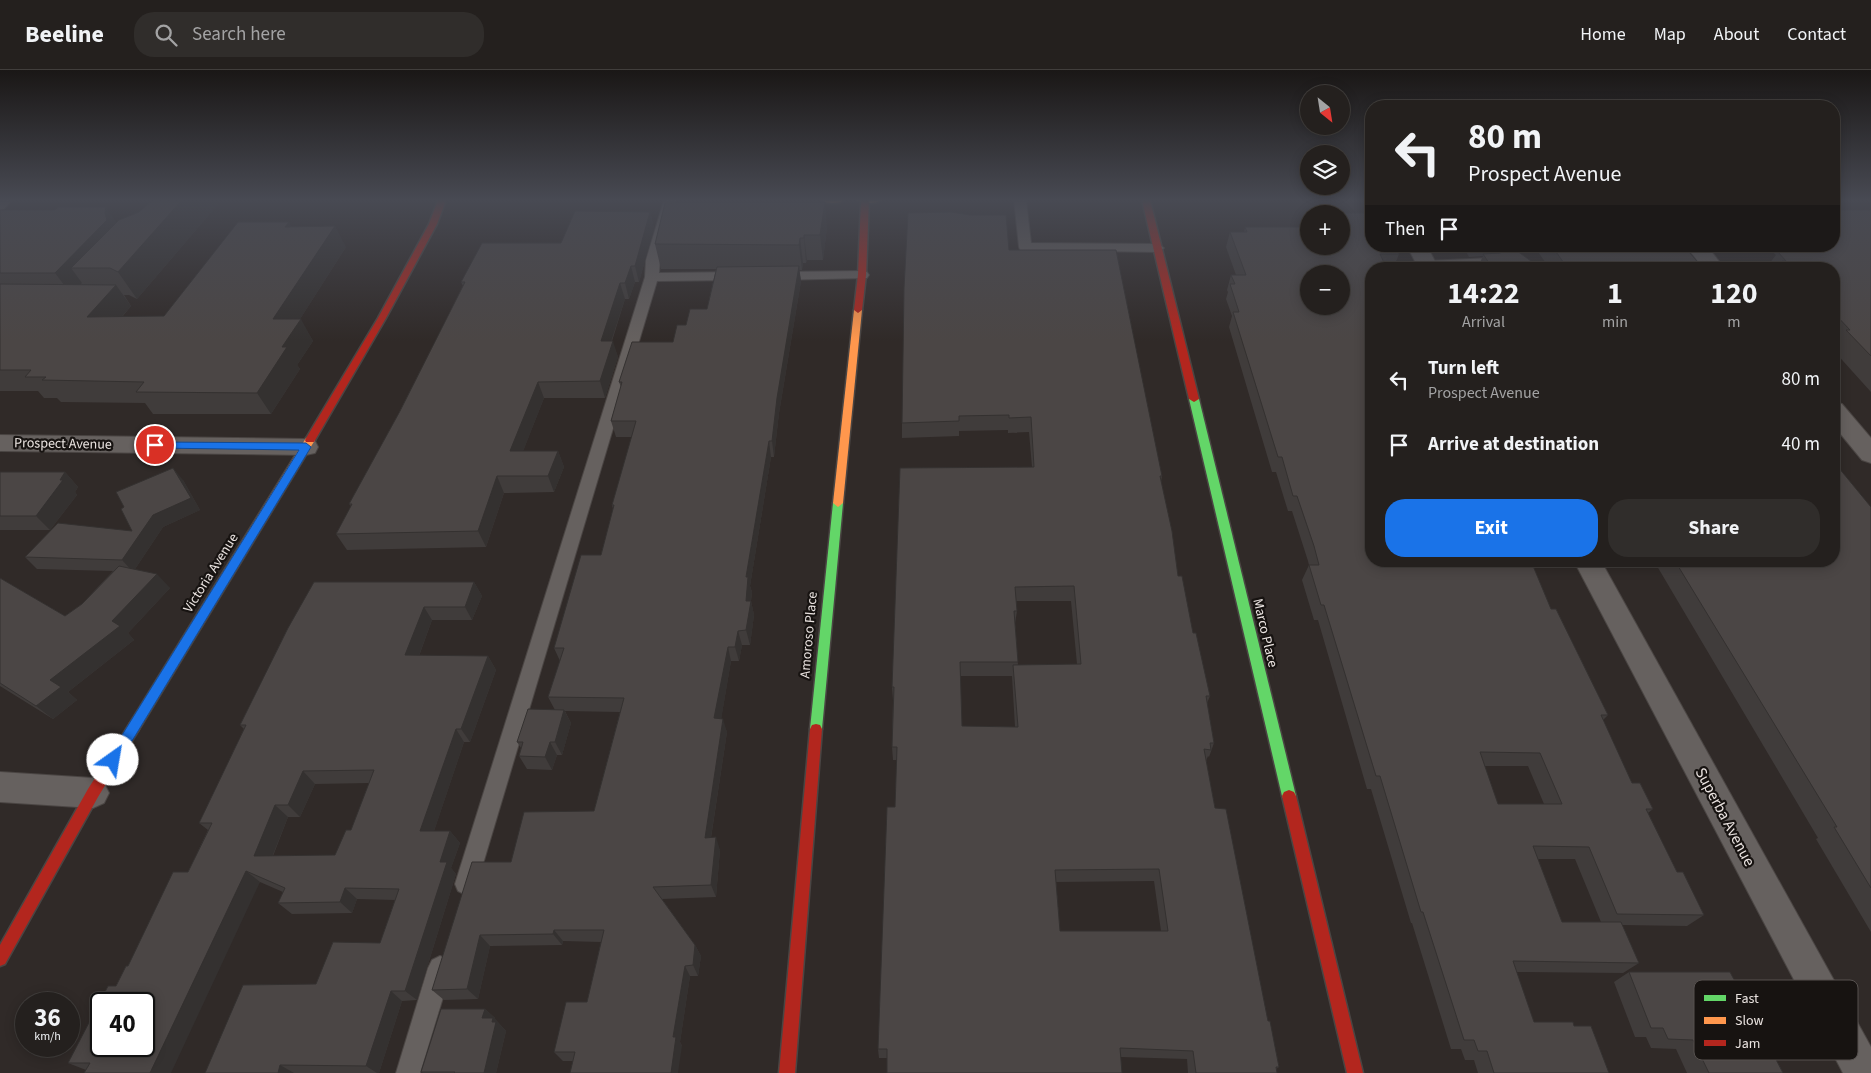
<!DOCTYPE html>
<html lang="en">
<head>
<meta charset="utf-8">
<style>
  body { margin:0; font-family:"Source Sans 3",sans-serif; background:#302d2b; color:#f1f3f6; height:100vh; display:flex; flex-direction:column; font-size:19px; white-space:nowrap }
  * { box-sizing:border-box; margin:0 }
  p { font-size:16px; color:#a3a3a4 }
  .icon { flex:none; width:28px; height:28px; fill:none; stroke:currentColor; stroke-width:2; stroke-linecap:round; stroke-linejoin:round }
  .map { position:relative; flex:1; overflow:hidden }
  .sheet { position:absolute; left:1365px; top:192px; width:475px; height:305px; display:flex; flex-direction:column; background:#24201e; border-radius:20px; box-shadow:0 2px 12px #0003,0 0 0 1px #413e3c }
  .sheet>* { flex:none }
  .guide { position:absolute; left:1365px; top:30px; width:475px; height:152px; border-radius:20px; box-shadow:0 2px 12px #0003,0 0 0 1px #413e3c; background:#24201e; color:#f1f3f6; overflow:hidden }
  .needle { width:32px; rotate:150deg }
  .fabs { position:absolute; left:1300px; top:15px; display:grid; gap:10px }
  .fabs a { display:grid; place-items:center; width:50px; height:50px; border-radius:50%; background:#24201e; box-shadow:0 2px 12px #0003,0 0 0 1px #413e3c; font-size:25px }
  .speed { position:absolute; left:15px; top:922px; display:flex; gap:10px; font-size:25px; font-weight:700; text-align:center }
  .speed>* { display:grid; place-content:center; width:65px; height:65px; border-radius:50%; background:#24201e; box-shadow:0 2px 12px #0003,0 0 0 1px #413e3c; line-height:1 }
  .speed small { font-size:12px; font-weight:400 }
  .speed .limit { border:2px solid #111; border-radius:8px; background:#fff; color:#111 }
  .pin { position:absolute; display:grid; place-items:center; width:42px; height:42px; color:#fff; margin:-21px; border:2px solid #fff; border-radius:50%; box-shadow:0 1px 5px #0007 }
  .me { position:absolute; width:55px; margin:-28px; rotate:32deg; stroke-linejoin:round; filter:drop-shadow(0 0 4px #0008) }
  .turn { display:flex; align-items:center; gap:18px; height:105px; padding:0 20px; font-size:22px }
  .turn .icon { width:65px; height:65px; stroke-width:2.5 }
  .turn b { display:block; font-size:35px; line-height:42px }
  .then { display:flex; align-items:center; height:48px; padding:0 20px; background:#0003; gap:10px; font-size:19px }
  .eta { display:flex; justify-content:space-evenly; align-items:center; height:85px; text-align:center }
  .eta b { font-size:30px; font-weight:700; line-height:35px }
  .action { display:flex; gap:10px; margin-top:auto; padding:10px 20px }
  .action a { flex:1; height:58px; border-radius:20px; background:#1a73e8; color:#fff; font-size:20px; font-weight:700; line-height:58px; text-align:center }
  .action a+a { background:#302d2b; color:#f1f3f6 }
  ul { padding:0; list-style:none }
  li { display:flex; align-items:center; gap:15px; height:65px; padding:0 20px }
  li div { flex:1 }
  li b { display:block; font-size:19px }
  li em { font-style:normal }
  header { display:flex; align-items:center; gap:30px; box-sizing:border-box; height:70px; padding:0 25px; background:#24201e; border-bottom:1px solid #413e3c }
  header strong { font-size:24px }
  nav { display:flex; gap:28px; margin-inline-start:auto; font-size:18px }
  .search { width:350px; height:45px; background:#302d2b; display:flex; align-items:center; gap:12px; box-sizing:border-box; padding:0 18px; border-radius:20px; color:#a3a3a4; font-size:19px }
  .map>svg:first-child { display:block }
  .lines { fill:none; stroke-linecap:round; stroke-linejoin:round }
  .lane-casing { stroke:#4a4543; stroke-width:2 }
  .street-casing { stroke:#4a4543; stroke-width:2 }
  .fast-casing { stroke:#4a4543; stroke-width:3 }
  .slow-casing { stroke:#4a4543; stroke-width:3 }
  .jam-casing { stroke:#4a4543; stroke-width:3 }
  .lane { fill:#66615f; fill-rule:evenodd }
  .street { fill:#66615f; fill-rule:evenodd }
  .fast { fill:#63d668; fill-rule:evenodd }
  .slow { fill:#ff974d; fill-rule:evenodd }
  .jam { fill:#b3261e; fill-rule:evenodd }
  .wall { fill:#403c3b; fill-rule:evenodd }
  .shaded-wall { fill:#343130 }
  .building { fill:#4b4645; stroke:#343130; fill-rule:evenodd }
  .route { fill:#1a73e8; stroke:#114b97 }
  .labels { text-anchor:middle; dominant-baseline:central; stroke-width:4.5; stroke-linejoin:round; paint-order:stroke }
  .street-label { font-size:14px; fill:#eae3e0; stroke:#171311 }
  .near-street-label { font-size:16px; fill:#eae3e0; stroke:#171311 }
  .key { fill:#171311; stroke:#56514f; stroke-width:1 }
  .key-label { font-size:14px; fill:#eae3e0 }
</style>
</head>
<body>
<header>
<strong>Beeline</strong>
<div class="search"><svg class="icon" aria-label="search" viewBox="0 0 24 24"><circle cx="10" cy="10" r="6"/><path d="M15 15l6 6"/></svg>Search here</div>
<nav><a>Home</a><a>Map</a><a>About</a><a>Contact</a></nav>
</header>
<div class="map">
<svg width="1871" height="1003" viewBox="0 0 1871 1003">
  <rect width="100%" height="100%" fill="#302a28"/>
  <g class="lines">
    <defs>
      <g id="lane">
        <polygon points="0,130 12,130 4,139 0,140"/>
        <polygon points="664,130 676,130 660,190 659,203 739,202 746,206 739,210 657,211 477,814 474,821 466,825 458,821 455,814 645,207 646,190"/>
        <polygon points="1014,130 1026,130 1031,173 1158,174 1164,178 1158,182 1020,180 1019,177"/>
        <polygon points="1499,176 1512,176 1515,185 1514,188 1493,196 1426,199 1420,195 1427,191 1491,188 1502,183"/>
        <polygon points="862,201 867,202 869,205 867,208 777,210 770,206 777,202"/>
        <polygon points="440,886 448,890 452,898 420,1003 396,1003 428,898 432,890"/>
      </g>
      <g id="street">
        <polygon points="1407,176 1427,176 1439,199 1419,199"/>
        <polygon points="1686,176 1707,176 1725,199 1704,199"/>
        <polygon points="1834,332 1842,334 1871,368 1871,393 1862,390 1834,356"/>
        <polygon points="0,365 306,369 315,371 318,377 315,383 306,385 0,381"/>
        <polygon points="1574,491 1601,491 1871,977 1871,1003 1843,1003"/>
        <polygon points="0,702 93,708 104,713 109,723 104,733 93,738 0,732"/>
      </g>
      <g id="fast">
        <polygon points="1194,326 1199,329 1296,726 1294,730 1289,732 1284,730 1282,726 1189,329"/>
        <polygon points="838,429 843,433 822,659 820,663 816,664 812,663 810,659 833,433"/>
      </g>
      <g id="slow">
        <path d="M821 130H844C839 134 826 134 821 130Z"/>
        <path d="M857 130H882C876 134 863 134 857 130Z"/>
        <polygon points="858,237 862,240 843,433 838,437 833,433 854,240"/>
        <polygon points="310,367 315,370 138,661 134,662 130,661 128,657 130,653 306,368"/>
      </g>
      <g id="jam">
        <polygon points="438,130 446,130 437,154 386,248 314,372 306,372 305,370 378,248 429,154"/>
        <polygon points="861,130 869,130 866,205 862,240 858,243 854,240 858,205"/>
        <polygon points="1142,130 1150,130 1199,329 1194,332 1189,329"/>
        <polygon points="134,652 138,653 140,657 138,661 98,727 5,894 0,896 0,875 88,719 130,653"/>
        <polygon points="816,654 820,655 822,659 795,1003 779,1003 810,659 812,655"/>
        <polygon points="1289,720 1294,722 1296,726 1363,1003 1347,1003 1282,726 1284,722"/>
      </g>
    </defs>
    <use href="#lane" class="lane-casing"/>
    <use href="#street" class="street-casing"/>
    <use href="#fast" class="fast-casing"/>
    <use href="#slow" class="slow-casing"/>
    <use href="#jam" class="jam-casing"/>
    <use href="#lane" class="lane"/>
    <use href="#street" class="street"/>
    <use href="#fast" class="fast"/>
    <use href="#slow" class="slow"/>
    <use href="#jam" class="jam"/>
  </g>
  <g class="wall">
    <polygon points="153,130 217,130 219,133 137,229 129,225 124,225 131,236 122,247 164,246 289,152 291,157 346,177 300,249 313,271 297,295 300,299 271,344 153,344 145,333 61,332 57,328 44,328 38,321 0,321 0,140 117,153 139,142"/>
    <polygon points="1871,140 1871,322 1834,281 1834,199 1765,199 1776,185 1770,179 1773,176 1834,176"/>
    <polygon points="650,142 654,158 639,212 635,212 629,229 625,229 612,271 618,287 605,328 544,328 523,381 558,381 564,397 554,422 504,423 486,477 347,480 336,464 351,436 349,434 400,341 463,216 461,212 561,173"/>
    <path d="M1337 143H1368L1371 144V176H1395L1399 184 1393 199H1371V491H1531L1551 539H1556L1608 645 1603 650 1632 713H1640L1653 739 1648 743 1677 802H1683L1704 845 1687 856 1622 855 1639 893 1623 903 1516 902 1534 952H1573L1574 956H1591L1609 1003H1478L1474 990H1465L1461 979H1451L1412 853H1411L1371 719H1367L1318 550H1314L1302 510 1309 495 1308 491 1292 441H1288L1276 402H1272L1229 257 1232 246 1226 229 1228 222 1227 220 1231 205H1236L1226 177 1230 162H1244L1245 157H1309V176H1341V144H1336ZM1309 204H1341V236H1309ZM1484 696H1528L1544 734H1498ZM1538 789H1575L1601 852H1562Z"/>
    <polygon points="827,157 823,190 807,190 806,193 803,193 802,200 799,200 801,211 779,343 774,387 771,387 750,516 752,522 751,531 754,545 750,575 742,575 739,591 731,591 721,649 727,662 711,768 720,780 716,827 662,829 695,875 701,886 698,906 690,906 680,972 682,976 573,991 563,991 554,982 587,932 601,872 563,871 562,875 490,876 478,929 444,930 432,920 511,792 594,741 620,642 565,641 571,653 562,685 557,685 552,700 527,699 519,686 521,678 517,672 555,640 548,627 560,591 554,578 601,485 613,439 612,435 632,367 616,367 611,351 621,317 619,312 673,272 686,255 707,239 716,199 661,199 655,174"/>
    <polygon points="1463,176 1496,176 1497,177 1494,183 1542,199 1477,199 1483,186 1469,187"/>
    <polygon points="1534,176 1684,176 1701,196 1699,199 1550,199"/>
    <path d="M1009 180 1162 406 1161 412 1178 506 1210 626 1207 633 1214 673 1209 687 1208 686 1206 691 1215 738 1279 997 1276 999 1277 1003H1188L1187 989 1121 987 879 988 878 979 895 737 897 690H893L892 677 893 630 892 617 1032 397 1029 362 1008 363V360L959 361V366L902 368V353ZM1016 531H1071L1077 594 1018 595 1015 554 1017 541ZM960 606H1012L1015 657 962 656ZM1154 811 1161 861H1060L1056 812Z"/>
    <polygon points="0,402 65,402 78,417 75,422 77,425 50,460 0,460"/>
    <polygon points="183,410 200,440 163,457 135,499 170,518 128,563 134,570 68,622 77,630 53,649 0,616 0,508 65,546 82,534 113,501 37,499 25,487 132,461"/>
    <polygon points="1871,437 1871,862 1816,769 1818,768 1654,491 1834,491"/>
    <path d="M474 512 482 526 472 550H432L419 586H488L496 600 470 672H464L434 761H450L460 773 451 798 456 804 417 930 402 931 379 1003H205L316 914 380 873 395 830 357 829 352 843 292 844 278 833 283 822 260 812 86 1000 68 993 128 896 188 802 208 760 199 753 244 659 240 655 288 558ZM369 713 351 760 335 785 273 786 288 747H300L315 714Z"/>
    <polygon points="1629,902 1738,917 1769,951 1759,956 1783,1003 1687,1003 1676,979 1651,978 1646,967 1635,967 1614,912"/>
    <polygon points="485,939 495,948 495,949 506,961 496,1003 423,1003 421,1002"/>
  </g>
  <g class="shaded-wall">
    <polygon points="182,130 217,130 219,133 137,229 118,202"/>
    <polygon points="825,132 827,157 823,190 820,165"/>
    <polygon points="106,137 120,158 71,198 82,213 71,224 55,203 105,143"/>
    <polygon points="650,142 654,158 639,212 635,196"/>
    <polygon points="289,152 300,173 285,157"/>
    <polygon points="335,156 346,177 286,271 273,249"/>
    <polygon points="804,165 807,190 806,193 804,168"/>
    <polygon points="800,168 803,193 802,200 799,175"/>
    <polygon points="631,196 635,212 629,229 625,213"/>
    <polygon points="799,196 801,211 779,343 774,387 772,371 777,328"/>
    <polygon points="620,213 625,229 606,287 601,271"/>
    <polygon points="116,215 131,236 103,269 87,247"/>
    <polygon points="301,249 313,271 297,295 300,299 271,344 257,323 282,277"/>
    <polygon points="613,271 618,287 605,328 600,311"/>
    <polygon points="538,312 544,328 517,397 510,381"/>
    <polygon points="769,371 771,387 750,516 752,522 751,531 754,545 750,575 746,560 746,507"/>
    <polygon points="558,381 564,397 554,422 548,406"/>
    <polygon points="173,398 183,410 200,440 163,457 133,502 122,490"/>
    <polygon points="65,402 78,417 75,422 77,425 50,460 36,446"/>
    <polygon points="497,406 504,423 486,477 478,461"/>
    <polygon points="157,504 170,518 128,563 134,570 68,622 77,630 53,649 36,636 50,610 112,551"/>
    <polygon points="474,512 482,526 472,550 465,537"/>
    <polygon points="424,537 432,550 414,599 405,585"/>
    <polygon points="738,561 742,575 739,591 735,577"/>
    <polygon points="728,577 731,591 719,662 714,648"/>
    <polygon points="488,586 496,600 470,672 461,659"/>
    <polygon points="564,640 571,653 562,685 555,672"/>
    <polygon points="723,649 727,662 709,780 705,768"/>
    <polygon points="456,659 464,672 430,773 420,761"/>
    <polygon points="550,672 557,685 552,700 545,687"/>
    <polygon points="303,701 315,714 300,747 288,735"/>
    <polygon points="275,735 288,747 268,797 254,786"/>
    <polygon points="450,761 460,773 451,798 456,804 417,930 405,921 440,792"/>
    <polygon points="716,767 720,780 716,827 711,815"/>
    <polygon points="246,801 260,812 171,1003 150,1003"/>
    <polygon points="345,818 357,829 352,843 340,832"/>
    <polygon points="554,860 563,871 562,875 553,864"/>
    <polygon points="480,865 490,876 478,929 467,919"/>
    <polygon points="695,875 701,886 698,906 693,895"/>
    <polygon points="685,896 690,906 680,972 682,976 678,1003 671,1003 673,967"/>
    <polygon points="391,921 402,931 379,1003 377,1003 366,996"/>
    <polygon points="485,939 495,948 495,949 506,961 496,1003 484,1003 482,948"/>
    <polygon points="280,995 294,1003 278,1003"/>
  </g>
  <g class="building">
    <polygon points="153,130 182,130 118,202 110,198 71,198 119,150 139,142"/>
    <polygon points="825,132 820,165 804,165 804,168 800,168 799,175 655,174 665,133"/>
    <polygon points="58,137 106,137 105,143 107,150 55,203 0,203 0,140 55,140"/>
    <polygon points="1834,140 1871,140 1871,286 1846,260 1850,260 1834,243 1834,199 1790,199 1782,191 1786,191 1778,182 1788,182 1784,177 1799,178 1798,176 1834,176"/>
    <polygon points="575,141 650,142 635,196 631,196 625,213 620,213 601,271 613,271 600,311 538,312 510,381 558,381 548,406 497,406 478,461 336,464 352,434 349,434 400,341 465,212 461,212 482,173 561,173"/>
    <path d="M951 142 970 145H1006L1009 180H1116L1162 406H1160L1172 461 1178 506H1182L1193 563H1196L1210 626H1206L1214 673H1210L1211 680 1204 679 1215 738 1226 739 1268 951H1270L1279 997H1276L1277 1003H1196L1193 981 1120 978 1122 1003H887V979H878L887 737H895L897 677H892L894 617H892L900 398 1034 397 1031 347 1009 348V345L959 346V351L902 353 904 218 908 143ZM1074 516 1081 594 1013 595 1018 657 962 656 960 592H1018L1014 541H1017L1015 517ZM1159 799 1168 861H1060L1055 800Z"/>
    <path d="M1337 143H1368L1371 144V176H1395L1399 184H1380L1387 199H1371V491H1531L1551 539H1556L1608 645H1601L1632 713H1640L1653 739H1646L1677 802H1683L1704 845 1617 844 1589 777 1533 776 1562 852H1621L1639 893 1513 891 1534 952H1573L1574 956H1591L1609 1003H1494L1487 981H1478L1474 970H1464L1423 842H1421L1380 706H1376L1324 535H1321L1309 495H1319L1314 476 1297 426H1293L1282 387H1278L1233 242H1239L1230 214H1235L1231 205H1246L1230 162H1247L1245 157H1309V176H1341V157H1344L1341 152V144H1337ZM1309 204H1341V236H1309ZM1480 682 1540 683 1562 734H1498Z"/>
    <polygon points="238,152 289,152 285,157 335,156 273,249 301,249 282,277 287,277 257,323 136,322 144,312 42,310 46,307 25,307 31,300 0,300 0,214 116,215 87,247 164,246"/>
    <polygon points="1471,176 1496,176 1497,177 1473,180"/>
    <polygon points="1552,176 1684,176 1701,196 1675,196 1677,199 1568,199"/>
    <polygon points="1513,178 1542,199 1493,199 1483,184 1500,183"/>
    <polygon points="799,196 777,328 772,371 769,371 746,507 748,507 746,531 751,531 746,560 738,561 735,577 728,577 714,648 723,649 705,768 716,767 711,815 653,817 695,875 693,895 685,896 673,967 676,967 671,1003 570,1003 575,982 554,982 566,932 587,932 604,860 554,860 553,864 480,865 467,919 432,920 472,792 511,792 524,742 594,741 624,628 548,627 564,578 554,578 581,485 601,485 614,435 612,435 636,351 611,351 622,312 619,312 632,272 673,272 677,255 686,255 690,239 707,239 717,197"/>
    <polygon points="1834,392 1871,437 1871,818 1834,757 1837,757 1675,491 1834,491"/>
    <polygon points="173,398 191,428 153,445 122,490 25,487 58,453 132,461 121,439 124,437 116,422"/>
    <polygon points="0,402 65,402 60,410 63,410 36,446 0,446"/>
    <polygon points="119,496 157,504 112,551 120,556 50,610 61,617 36,636 0,613 0,508 65,546 82,534"/>
    <path d="M314 512H474L465 537H424L405 585 488 586 461 659H456L420 761H450L440 792H447L405 921H391L366 996 280 995 278 1003H205L243 915 316 914 333 872 380 873 399 819 345 818 340 832 278 833 285 818 246 801 150 1003H84L90 993H68L108 916H116L126 896H128L173 802H188L212 753H199L246 655H240L288 558ZM374 700 351 760H346L335 785 254 786 275 735H288L303 701ZM101 934H144V976H101Z"/>
    <polygon points="528,639 564,640 555,672 550,672 545,687 519,686 523,672 517,672"/>
    <polygon points="1629,902 1730,902 1738,917 1753,918 1769,951 1756,951 1783,1003 1709,1003 1693,970 1668,969 1663,958 1651,958"/>
    <polygon points="441,939 485,939 482,948 493,948 492,952 496,952 484,1003 454,1003 455,1002 421,1002"/>
  </g>
  <linearGradient id="sky" x2="0" y2="1"><stop stop-color="#1a1716"/><stop offset="0.48" stop-color="#484a53"/><stop offset="1" stop-color="#484a53" stop-opacity="0"/></linearGradient>
  <rect width="1871" height="271" fill="url(#sky)"/>
  <polygon class="route" points="155,372 306,373 311,377 118,694 113,696 109,694 107,690 109,686 299,380 155,378 150,375"/>
  <g class="labels">
    <g class="street-label">
      <text transform="translate(63 374) rotate(1)">Prospect Avenue</text>
      <text transform="translate(211 503) rotate(-58)">Victoria Avenue</text>
      <text transform="translate(1265 563) rotate(77)">Marco Place</text>
      <text transform="translate(809 565) rotate(-85)">Amoroso Place</text>
    </g>
    <g class="near-street-label">
      <text transform="translate(1725 747) rotate(62)">Superba Avenue</text>
    </g>
  </g>
  <rect x="1694" y="910" width="164" height="80" rx="8" class="key"/>
  <rect x="1704" y="925" width="22" height="6" fill="#63d668"/>
  <rect x="1704" y="947" width="22" height="7" fill="#ff974d"/>
  <rect x="1704" y="970" width="22" height="6" fill="#b3261e"/>
  <g class="key-label">
    <text x="1735" y="933">Fast</text>
    <text x="1735" y="955">Slow</text>
    <text x="1735" y="978">Jam</text>
  </g>
</svg>
<div class="fabs">
<a><svg class="needle" viewBox="-14 -14 28 28"><path d="M0-13l5 13h-10z" fill="#e53935"/><path d="M0 13l5-13h-10z" fill="#a3a3a4"/></svg></a>
<a><svg class="icon" aria-label="layers" viewBox="0 0 24 24"><path d="M12 4l9 5-9 5-9-5zM3 14l9 5 9-5"/></svg></a>
<a>+</a>
<a>−</a>
</div>
<div class="speed"><div>36<small>km/h</small></div><div class="limit">40</div></div>
<div class="pin" style="left:155px;top:375px;background:#d93025"><svg class="icon" aria-label="arrive" viewBox="0 0 24 24"><path d="M6 21V4h12l-3 4 3 4H6"/></svg></div>
<svg class="me" style="left:113px;top:690px" viewBox="-20 -20 40 40"><circle r="19" fill="#fff"/><path d="M0-13L10 11 0 6-10 11z" fill="#1a73e8"/></svg>
<div class="guide">
<div class="turn"><svg class="icon" aria-label="left" viewBox="0 0 24 24"><path d="M17 20v-9H6M10 6l-5 5 5 5"/></svg><div><b>80 m</b>Prospect Avenue</div></div>
<div class="then">Then<svg class="icon" aria-label="arrive" viewBox="0 0 24 24"><path d="M6 21V4h12l-3 4 3 4H6"/></svg></div>
</div>
<section class="sheet">
<div class="eta">
<div><b>14:22</b><p>Arrival</p></div>
<div><b>1</b><p>min</p></div>
<div><b>120</b><p>m</p></div>
</div>
<ul>
<li><svg class="icon" aria-label="left" viewBox="0 0 24 24"><path d="M17 20v-9H6M10 6l-5 5 5 5"/></svg><div><b>Turn left</b><p>Prospect Avenue</p></div><em>80 m</em></li>
<li><svg class="icon" aria-label="arrive" viewBox="0 0 24 24"><path d="M6 21V4h12l-3 4 3 4H6"/></svg><div><b>Arrive at destination</b></div><em>40 m</em></li>
</ul>
<div class="action"><a>Exit</a><a>Share</a></div>
</section>
</div>
</body>
</html>
